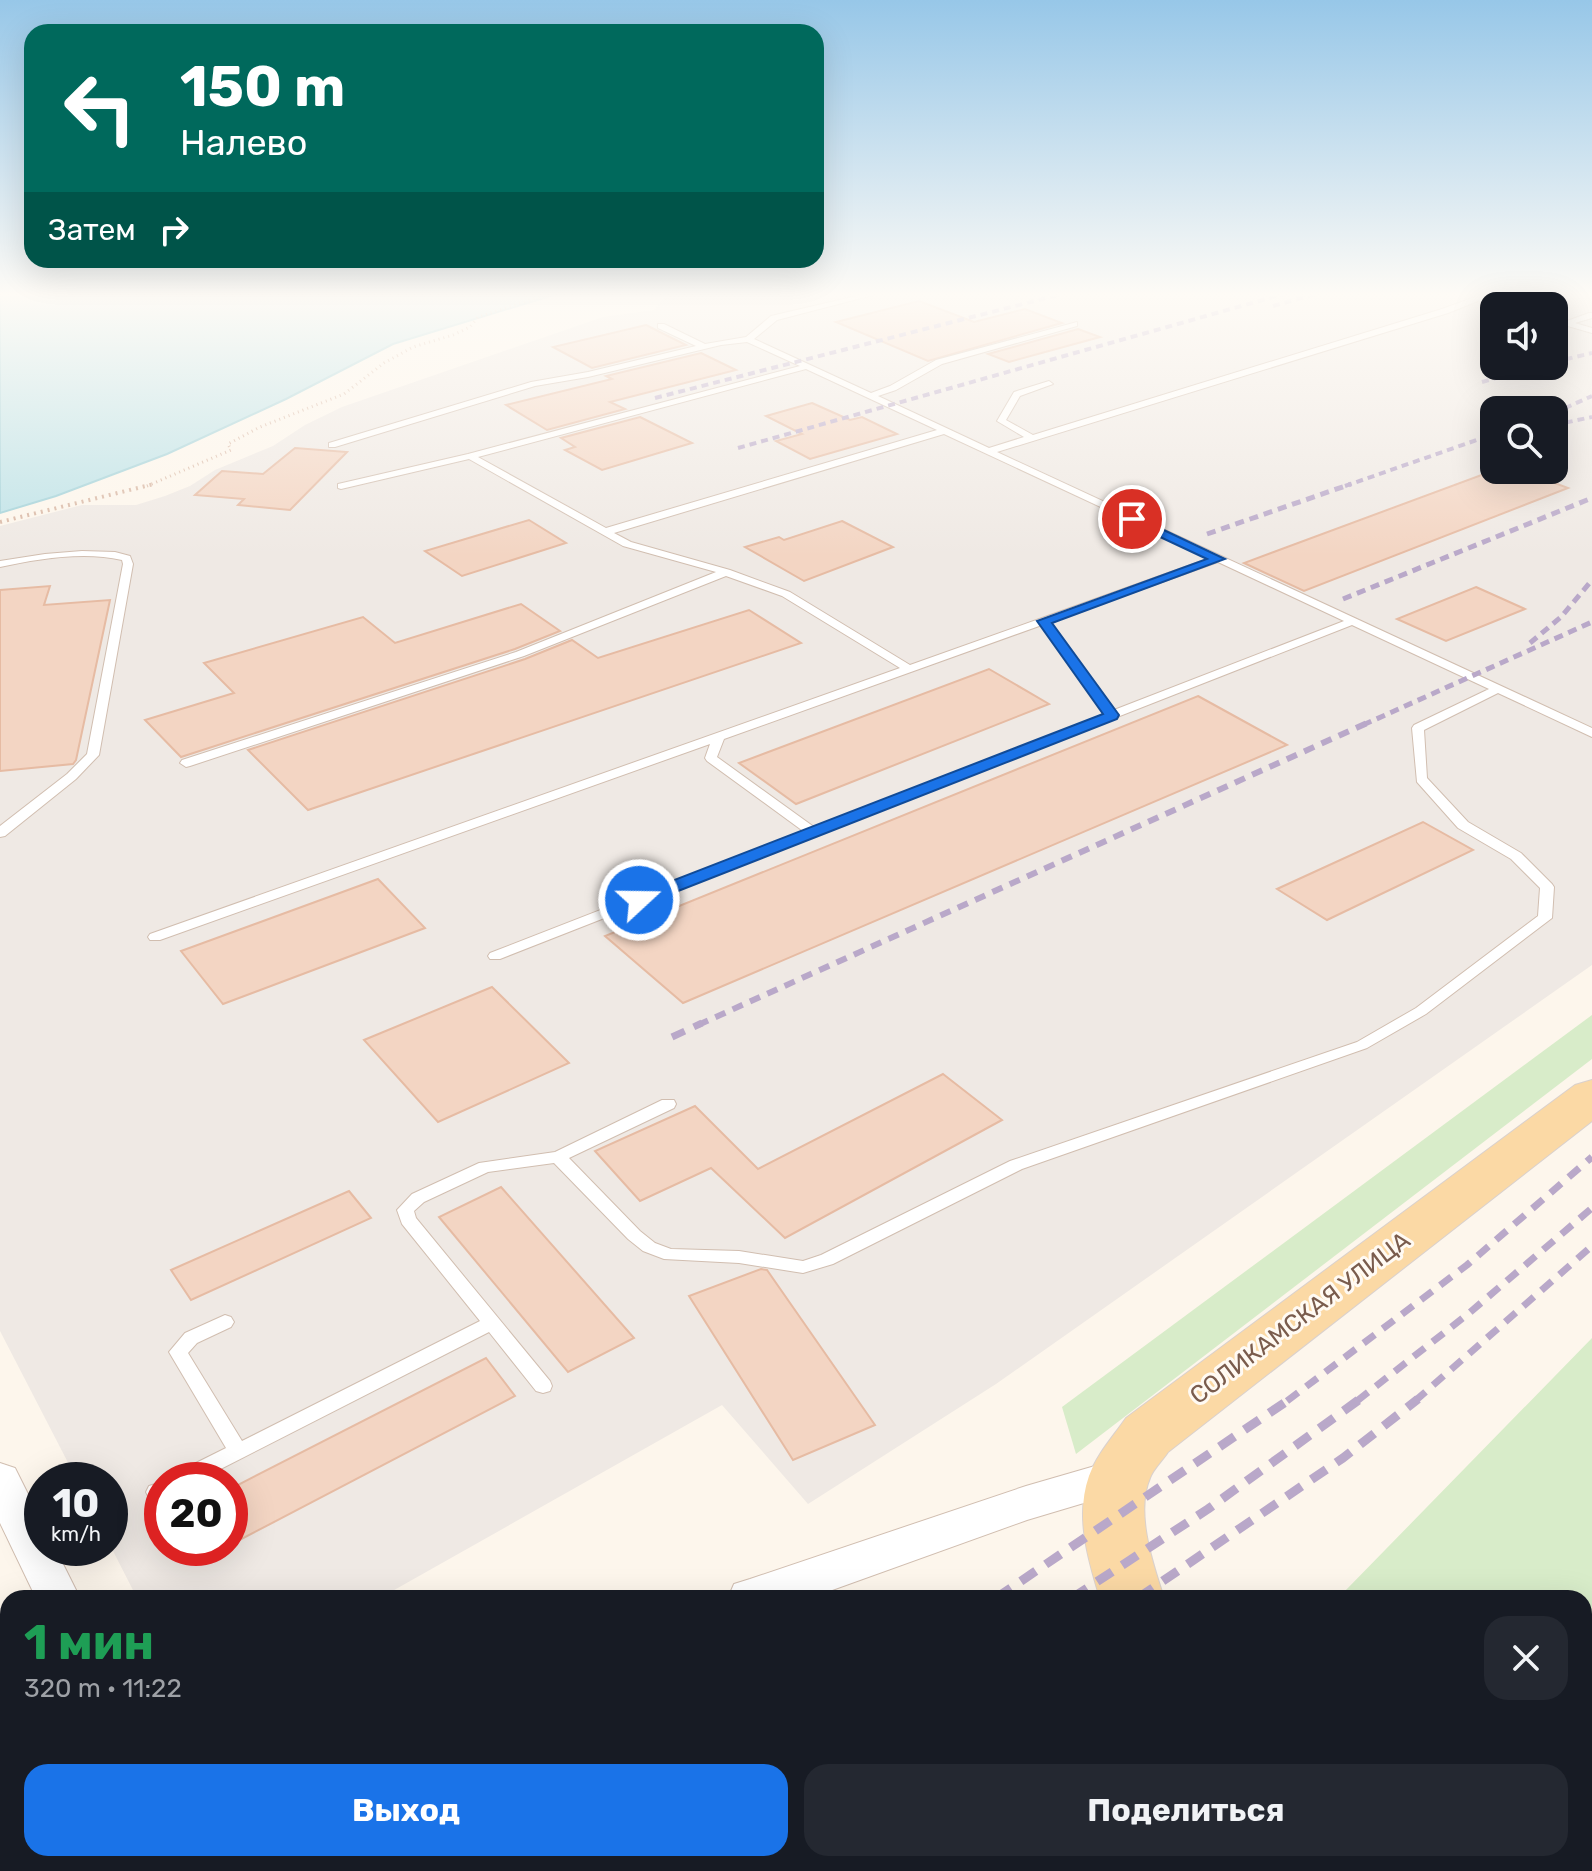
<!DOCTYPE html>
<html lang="ru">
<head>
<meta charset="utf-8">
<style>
  body { margin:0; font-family:Rubik,sans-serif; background:#242831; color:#f1f3f6; height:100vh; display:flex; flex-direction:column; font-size:30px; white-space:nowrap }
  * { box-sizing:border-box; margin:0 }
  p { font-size:26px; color:#9ea1a6 }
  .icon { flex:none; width:44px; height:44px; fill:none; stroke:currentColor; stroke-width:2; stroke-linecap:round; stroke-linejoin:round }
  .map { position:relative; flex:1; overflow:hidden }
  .details { position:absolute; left:0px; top:1590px; width:1592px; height:282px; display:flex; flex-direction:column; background:#171b24; border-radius:24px 24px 0 0; box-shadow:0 8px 32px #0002 }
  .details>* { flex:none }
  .guide { position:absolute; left:24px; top:24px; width:800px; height:244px; border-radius:24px; box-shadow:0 8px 32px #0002; background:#00695c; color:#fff; overflow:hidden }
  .buttons { position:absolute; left:1480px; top:292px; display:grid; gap:16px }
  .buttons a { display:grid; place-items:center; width:88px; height:88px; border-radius:16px; background:#171b24; box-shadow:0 8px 32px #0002; font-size:40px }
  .speed { position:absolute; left:24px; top:1462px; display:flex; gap:16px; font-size:40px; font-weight:700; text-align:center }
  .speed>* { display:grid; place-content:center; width:104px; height:104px; border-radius:50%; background:#171b24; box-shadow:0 8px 32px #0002; line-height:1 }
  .speed small { font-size:20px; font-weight:400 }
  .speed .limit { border:12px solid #d22; background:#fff; color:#111 }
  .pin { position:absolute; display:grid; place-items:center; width:68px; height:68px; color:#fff; margin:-34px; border:4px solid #fff; border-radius:50%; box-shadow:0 2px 8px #0007 }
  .me { position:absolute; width:88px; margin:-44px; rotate:69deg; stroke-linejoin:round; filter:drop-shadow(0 0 6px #0008) }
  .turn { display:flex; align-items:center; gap:28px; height:168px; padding:0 24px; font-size:36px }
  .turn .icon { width:104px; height:104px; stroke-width:2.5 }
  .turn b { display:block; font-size:56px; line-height:68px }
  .then { display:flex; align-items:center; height:76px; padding:0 24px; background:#0003; gap:16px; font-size:30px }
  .round { display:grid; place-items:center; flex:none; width:84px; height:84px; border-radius:24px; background:#242831 }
  .head { display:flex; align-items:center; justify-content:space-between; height:136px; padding:0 24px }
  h1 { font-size:48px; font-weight:700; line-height:60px; color:#1e9e55 }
  .cta { display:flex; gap:16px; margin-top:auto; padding:16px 24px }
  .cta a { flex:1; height:92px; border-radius:24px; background:#1a73e8; color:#fff; font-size:32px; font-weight:700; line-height:92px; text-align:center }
  .cta a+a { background:#242831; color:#f1f3f6 }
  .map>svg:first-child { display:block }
  .industrial { fill:#efe9e4; fill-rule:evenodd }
  .green { fill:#d8ecc9 }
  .water { fill:#bfe3e8; stroke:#a5d3da; stroke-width:2 }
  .building { fill:#f3d5c3; stroke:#e6bba3; stroke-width:2 }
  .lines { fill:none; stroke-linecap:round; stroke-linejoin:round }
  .service-casing { stroke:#d1beb0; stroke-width:2 }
  .minor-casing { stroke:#d1beb0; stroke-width:2 }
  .primary-casing { stroke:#dad1cd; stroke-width:2 }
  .path-far1 { stroke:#d9b8a5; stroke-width:3; stroke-dasharray:1 4; stroke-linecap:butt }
  .path { stroke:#d9b8a5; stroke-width:4; stroke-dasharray:2 5; stroke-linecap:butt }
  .service { fill:#fff; fill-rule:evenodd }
  .minor { fill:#fff; fill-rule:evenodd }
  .primary { fill:#fbd9a5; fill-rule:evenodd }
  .rail-far4 { stroke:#b9a8c9; stroke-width:4; stroke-dasharray:7 5; stroke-linecap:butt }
  .rail-far3 { stroke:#b9a8c9; stroke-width:5; stroke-dasharray:9 6; stroke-linecap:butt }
  .rail-far2 { stroke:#b9a8c9; stroke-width:6; stroke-dasharray:11 8; stroke-linecap:butt }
  .rail-far1 { stroke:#b9a8c9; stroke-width:7; stroke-dasharray:14 10; stroke-linecap:butt }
  .rail { stroke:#b9a8c9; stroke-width:9; stroke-dasharray:18 12; stroke-linecap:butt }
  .route { fill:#1a73e8; stroke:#114b97; stroke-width:2 }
  .labels { text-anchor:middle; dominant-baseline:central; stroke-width:6; stroke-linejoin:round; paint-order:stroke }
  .near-street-label { font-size:24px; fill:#7a5c4d; stroke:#fffaf3 }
</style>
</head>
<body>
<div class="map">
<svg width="1592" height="1871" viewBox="0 0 1592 1871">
  <rect width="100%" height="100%" fill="#fdf6ec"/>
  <path class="industrial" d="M674 294H1592V965L996 1384 808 1504 722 1405 380 1598H137L110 1545V1480H77L0 1331V526L82 505H136L165 496 190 486 215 470 273 446 305 425 342 407 603 317 654 310 665 297ZM1494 306H1554V366H1494ZM1494 410H1554V470H1494ZM162 1480H230V1548H162Z"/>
  <g class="green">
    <polygon points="1592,1015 1592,1059 1076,1454 1062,1407"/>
    <polygon points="1592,1338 1592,1674 1584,1672 1584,1598 1361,1598 1344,1592"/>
  </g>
  <polygon class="water" points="0,294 557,294 393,344 286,399 167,454 56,496 0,513"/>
  <g class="building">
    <polygon points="919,301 974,322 1025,309 1062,323 928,361 836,322"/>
    <polygon points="646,325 686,345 592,368 553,347"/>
    <polygon points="1078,329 1100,337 1009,362 988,354"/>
    <polygon points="701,353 736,370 610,402 625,409 547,430 506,405 612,379 606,376"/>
    <polygon points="812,403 850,420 862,417 897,434 810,459 776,441 802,434 766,416"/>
    <polygon points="640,417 692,443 602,470 565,450 575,447 561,438"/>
    <polygon points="295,448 347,452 290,510 238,505 244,499 195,495 222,471 263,474"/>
    <polygon points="1495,470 1520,470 1568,488 1304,591 1244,563"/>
    <polygon points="529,520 566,543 462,576 425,551"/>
    <polygon points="842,521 893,547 804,581 745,547 779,537 784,540"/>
    <polygon points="50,586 44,605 110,600 76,760 73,764 0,771 0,590"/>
    <polygon points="1476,587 1525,609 1446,641 1397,619"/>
    <polygon points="521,604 560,631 515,649 181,757 145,720 234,693 204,663 363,617 395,643"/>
    <polygon points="749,610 801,643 308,810 248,750 525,659 572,640 598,658"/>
    <polygon points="989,669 1049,704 796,804 739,763"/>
    <polygon points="1198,696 1287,745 683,1003 605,936"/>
    <polygon points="1423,822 1473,850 1327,920 1277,889"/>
    <polygon points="378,879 425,928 223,1004 181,951"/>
    <polygon points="492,987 569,1063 438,1122 364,1040"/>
    <polygon points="943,1074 1002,1120 785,1238 711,1168 640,1201 595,1151 695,1106 758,1169"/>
    <polygon points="501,1187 634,1338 568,1372 439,1217"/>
    <polygon points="349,1191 371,1218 191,1300 171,1270"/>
    <polygon points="761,1269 767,1270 875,1425 793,1460 689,1296"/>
    <polygon points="486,1358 515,1396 230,1545 230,1489"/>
  </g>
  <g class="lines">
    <defs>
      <g id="service">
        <path d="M865 294H877L777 320 754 339 871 393 890 386 936 360 1077 322V326L942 364 896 390 878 396 989 448 1024 437 997 421 1014 392 1049 381 1053 384 1020 396 1006 420 1033 435 1442 309 1475 297V294H1493L1490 296 1515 304 1516 306H1504L1483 299 1448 313 997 452 1592 728V737L1498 693 1424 730 1427 778 1468 822 1521 853 1552 884 1554 887 1552 918 1426 1014 1367 1048 1022 1169 833 1264 803 1273 739 1263 664 1259 643 1251 628 1239 554 1163 488 1172 424 1202 414 1211 416 1218 550 1381 552 1386 550 1391 543 1393 536 1391 489 1332 199 1480H171L174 1474 226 1448 169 1352 185 1333 225 1315 231 1317 234 1322 231 1327 197 1343 188 1353 242 1441 480 1321 402 1224 397 1210 412 1194 479 1163 555 1152 662 1100H674L676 1104 674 1108 569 1158 640 1231 655 1243 671 1249 739 1251 803 1261 821 1255 1010 1161 1357 1042 1416 1008 1538 916 1540 888 1511 859 1458 828 1417 782 1412 728 1414 725 1489 689 1352 625 500 959H490L488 956 490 953 803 831 707 761 705 758 710 744 160 940H150L148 937 150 934 900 668 782 596 726 576 524 656 190 766 186 767 180 763 182 760 516 652 716 572 623 546 469 459 341 489 338 488V484L468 454 800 366 747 342 721 345 588 377 535 386 335 447H329V443L531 382 588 372 696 346 658 328V324H664L705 344 746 337 771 316ZM806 369 937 430 606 528 478 457ZM944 434 1210 558 910 665 790 592 730 570 631 542 614 533ZM1218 562 1344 621 1114 710 1050 622ZM1042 625 1105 714 814 827 717 757 724 739Z"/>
        <polygon points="1589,313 1592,313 1592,318 1575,323 1592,328 1592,333 1554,322 1554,317 1567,321"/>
        <path d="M82 551 115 552 130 556 133 564 99 755 76 779 5 836 0 837V826L67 774 87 754 123 564 122 560C83 551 38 559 0 567V561L45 554Z"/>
        <polygon points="162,1482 162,1498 156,1500 149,1498 146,1492 149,1486"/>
        <polygon points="8,1794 8,1817 0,1820 0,1797"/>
      </g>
      <g id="minor">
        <polygon points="1119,1459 1134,1464 1140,1476 1134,1488 1027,1520 810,1598 728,1598 734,1584 750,1579 1026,1486"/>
        <polygon points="0,1463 15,1468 42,1522 42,1548 55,1548 80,1598 36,1598 0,1523"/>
        <polygon points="8,1672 8,1714 0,1717 0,1675"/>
        <polygon points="1041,1864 1092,1864 1095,1871 1044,1871"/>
      </g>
      <g id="primary">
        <path d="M1592 1080V1121L1168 1452C1163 1460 1153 1469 1150 1478 1135 1513 1153 1564 1164 1598H1100C1088 1560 1075 1515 1089 1476 1097 1454 1113 1437 1126 1418L1575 1085Z"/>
        <polygon points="859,1864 940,1864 937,1871 856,1871"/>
      </g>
    </defs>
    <use href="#service" class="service-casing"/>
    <use href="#minor" class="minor-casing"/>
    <use href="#primary" class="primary-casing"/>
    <polyline class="path-far1" points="147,486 231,450 228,444 260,427 344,394 384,363 413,347 453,335 470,327 478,317 549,294"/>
    <polyline class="path" points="0,522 154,484"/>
    <use href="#service" class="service"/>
    <use href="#minor" class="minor"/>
    <use href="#primary" class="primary"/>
    <g class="rail-far4">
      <polyline points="1273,306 1316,294"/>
      <polyline points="1554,362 1592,353"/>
      <polyline points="1482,382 1539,366"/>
      <polyline points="655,398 1062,294"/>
      <polyline points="1554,413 1592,396"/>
      <polyline points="1554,425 1592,417"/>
      <polyline points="738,448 1284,294"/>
      <polyline points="1345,486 1494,434"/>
    </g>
    <g class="rail-far3">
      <polyline points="1207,534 1351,484"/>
      <polyline points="1343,599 1592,498"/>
      <polyline points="1530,643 1561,617 1592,580"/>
      <polyline points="1363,725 1592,622"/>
    </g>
    <polyline class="rail-far2" points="698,1025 1367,723"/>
    <g class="rail-far1">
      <polyline points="672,1037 702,1023"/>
      <polyline points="1287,1401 1467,1265 1592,1157"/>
      <polyline points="1357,1401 1468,1314 1592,1208"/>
      <polyline points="1415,1401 1592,1246"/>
    </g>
    <g class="rail">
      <polyline points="996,1598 1290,1399"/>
      <polyline points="1072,1598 1208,1509 1360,1399"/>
      <polyline points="1138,1598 1343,1458 1418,1399"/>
      <polyline points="425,1871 444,1864"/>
      <polyline points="518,1871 532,1864"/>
      <polyline points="621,1871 634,1864"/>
      <polyline points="691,1871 703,1864"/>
    </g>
  </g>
  <linearGradient id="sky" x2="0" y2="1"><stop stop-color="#97c7e8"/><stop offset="0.53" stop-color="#fefbf6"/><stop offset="1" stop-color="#fefbf6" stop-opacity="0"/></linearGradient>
  <rect width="1592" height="556" fill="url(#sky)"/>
  <polygon class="route" points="1132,515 1225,559 1052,623 1119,715 1117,719 645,904 633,904 630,900 633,896 1103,714 1037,621 1207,559 1128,522 1126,519"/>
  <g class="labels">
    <g class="near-street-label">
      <text transform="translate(1300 1318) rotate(-37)">СОЛИКАМСКАЯ УЛИЦА</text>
    </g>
  </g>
</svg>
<div class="buttons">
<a><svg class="icon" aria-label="sound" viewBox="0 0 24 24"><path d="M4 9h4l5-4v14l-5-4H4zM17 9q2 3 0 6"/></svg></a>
<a><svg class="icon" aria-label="search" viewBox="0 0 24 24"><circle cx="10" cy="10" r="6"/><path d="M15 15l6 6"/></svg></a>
</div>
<div class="speed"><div>10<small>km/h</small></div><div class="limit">20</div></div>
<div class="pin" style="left:1132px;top:519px;background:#d93025"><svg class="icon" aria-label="arrive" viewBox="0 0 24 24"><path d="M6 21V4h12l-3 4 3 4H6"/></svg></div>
<svg class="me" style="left:639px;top:900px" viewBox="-20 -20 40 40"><circle r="17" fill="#1a73e8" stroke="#fff" stroke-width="3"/><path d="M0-11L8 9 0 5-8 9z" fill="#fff"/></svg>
<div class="guide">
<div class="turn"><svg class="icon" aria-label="left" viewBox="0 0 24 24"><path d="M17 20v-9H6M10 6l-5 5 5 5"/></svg><div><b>150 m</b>Налево</div></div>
<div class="then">Затем<svg class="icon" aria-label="right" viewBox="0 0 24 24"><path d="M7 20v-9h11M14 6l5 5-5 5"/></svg></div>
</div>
<section class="details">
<div class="head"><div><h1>1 мин</h1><p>320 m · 11:22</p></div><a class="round"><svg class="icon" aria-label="close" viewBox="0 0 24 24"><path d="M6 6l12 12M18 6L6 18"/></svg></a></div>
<div class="cta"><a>Выход</a><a>Поделиться</a></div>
</section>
</div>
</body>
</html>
